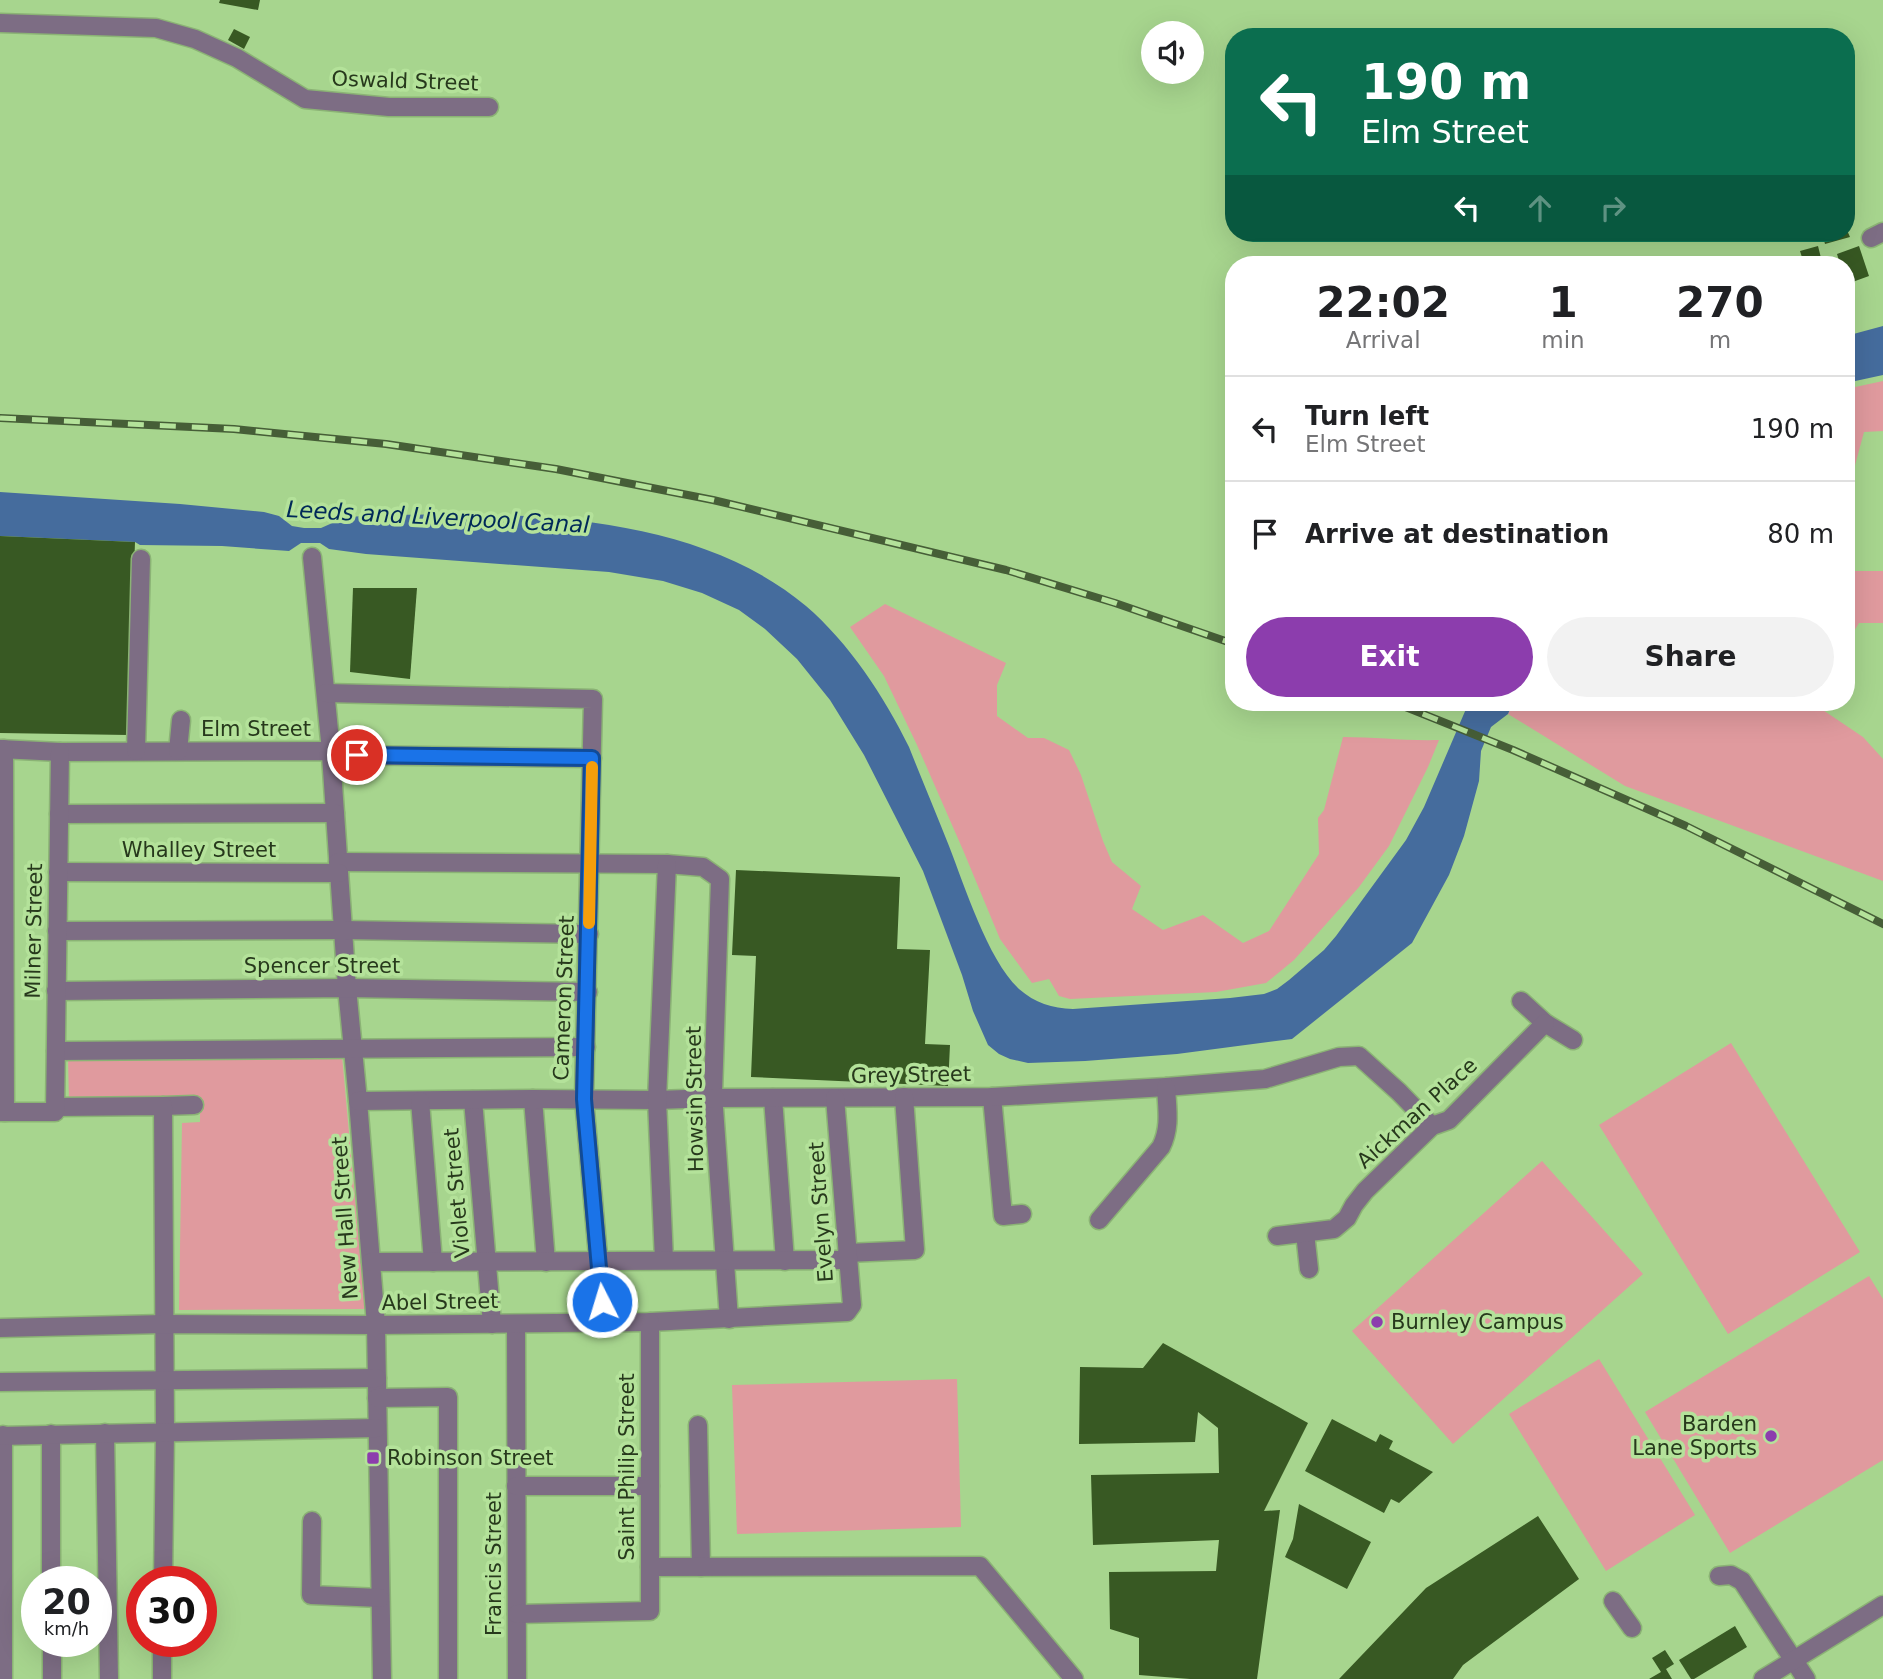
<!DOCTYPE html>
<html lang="en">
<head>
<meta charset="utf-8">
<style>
  body { margin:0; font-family:"DejaVu Sans",sans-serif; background:#f2f2f2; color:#202124; height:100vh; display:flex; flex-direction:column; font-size:26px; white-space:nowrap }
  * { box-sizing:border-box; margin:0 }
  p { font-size:23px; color:#757577 }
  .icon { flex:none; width:38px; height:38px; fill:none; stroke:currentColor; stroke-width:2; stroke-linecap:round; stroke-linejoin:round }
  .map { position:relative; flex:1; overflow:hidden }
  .drawer { position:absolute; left:1225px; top:256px; width:630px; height:455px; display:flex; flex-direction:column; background:#fff; border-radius:28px; box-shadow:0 7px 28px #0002 }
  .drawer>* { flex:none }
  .guide { position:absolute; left:1225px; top:28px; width:630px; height:214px; border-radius:28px; box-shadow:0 7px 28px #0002; background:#0b6e4f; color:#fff; overflow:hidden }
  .tools { position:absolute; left:1141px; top:21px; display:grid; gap:14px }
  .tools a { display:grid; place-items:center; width:63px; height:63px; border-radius:50%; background:#fff; box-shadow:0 7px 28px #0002; font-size:35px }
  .speed { position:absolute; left:21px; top:1566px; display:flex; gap:14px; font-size:35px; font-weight:700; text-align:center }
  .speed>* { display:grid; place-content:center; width:91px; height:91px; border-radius:50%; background:#fff; box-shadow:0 7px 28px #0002; line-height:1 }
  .speed small { font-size:18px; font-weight:400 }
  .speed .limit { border:10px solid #d22; background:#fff; color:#111 }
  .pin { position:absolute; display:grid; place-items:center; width:60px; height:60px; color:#fff; margin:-30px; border:4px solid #fff; border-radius:50%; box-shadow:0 2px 7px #0007 }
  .me { position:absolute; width:77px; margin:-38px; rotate:355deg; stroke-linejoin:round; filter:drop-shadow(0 0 5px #0008) }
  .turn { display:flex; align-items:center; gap:24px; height:147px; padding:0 21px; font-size:32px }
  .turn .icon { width:91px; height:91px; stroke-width:2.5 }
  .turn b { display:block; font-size:49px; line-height:60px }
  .lanes { display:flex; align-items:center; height:66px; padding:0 21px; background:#0003; justify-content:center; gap:35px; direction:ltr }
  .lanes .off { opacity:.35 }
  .eta { display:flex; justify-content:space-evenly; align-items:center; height:119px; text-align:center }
  .eta b { font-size:42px; font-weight:700; line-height:49px }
  .cta { display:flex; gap:14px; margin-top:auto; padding:14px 21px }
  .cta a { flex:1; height:80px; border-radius:42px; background:#8c3dad; color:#fff; font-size:28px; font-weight:700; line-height:80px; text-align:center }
  .cta a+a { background:#f2f2f2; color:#202124 }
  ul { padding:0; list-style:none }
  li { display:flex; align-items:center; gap:21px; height:105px; padding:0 21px; border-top:2px solid #e0e0e0 }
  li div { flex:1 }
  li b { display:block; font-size:26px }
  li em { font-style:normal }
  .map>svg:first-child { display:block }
  .green { fill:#e09a9e }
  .water { fill:#456c9d }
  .building { fill:#385923 }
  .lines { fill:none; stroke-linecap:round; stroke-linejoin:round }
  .minor-casing { stroke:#8bb375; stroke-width:21 }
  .minor { stroke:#7d6d84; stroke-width:18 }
  .rail-casing { stroke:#465e37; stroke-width:8 }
  .rail { stroke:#b4e29a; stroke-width:5; stroke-dasharray:16; stroke-linecap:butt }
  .route-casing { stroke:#114b97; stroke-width:18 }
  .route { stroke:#1a73e8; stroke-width:12 }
  .slow { stroke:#f59e0b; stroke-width:12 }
  .poi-dot { fill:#8c3dad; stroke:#b4e29a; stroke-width:2.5 }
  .labels { text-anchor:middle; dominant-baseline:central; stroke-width:7; stroke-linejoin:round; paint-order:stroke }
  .street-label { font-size:21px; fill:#27391c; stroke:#b4e29a }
  .poi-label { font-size:21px; fill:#27391c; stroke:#b4e29a; text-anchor:start }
  .water-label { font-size:23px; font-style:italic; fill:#002958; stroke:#b4e29a }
</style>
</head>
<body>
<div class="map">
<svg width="1883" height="1679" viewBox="0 0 1883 1679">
  <rect width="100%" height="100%" fill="#a7d58e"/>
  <g class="green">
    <polygon points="1883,381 1883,431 1864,432 1854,469 1846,510 1846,389"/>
    <polygon points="1846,571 1883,571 1883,623 1859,623 1846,644"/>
    <path d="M885 604 1006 663 997 685V716L1028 738H1044L1069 750 1081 775 1103 841 1112 862 1141 886 1132 909 1163 930 1203 915 1243 943 1269 931 1319 854 1318 818 1324 810 1343 737C1375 737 1406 741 1439 740L1428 767 1389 846 1359 887 1294 960 1266 983 1216 992 1070 999 1059 996 1049 979 1032 983 1000 939 963 850 917 745 884 676 850 627Z"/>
    <polygon points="1513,702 1811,702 1863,737 1883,759 1883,881 1625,786 1508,714"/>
    <polygon points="1731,1043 1860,1252 1728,1334 1599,1125"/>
    <polygon points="342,1056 365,1309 179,1310 182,1123 200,1122 200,1100 69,1101 68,1058"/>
    <polygon points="1542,1161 1643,1274 1453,1444 1352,1331"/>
    <polygon points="1869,1276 1883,1299 1883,1460 1730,1553 1645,1412"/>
    <polygon points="1599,1359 1695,1515 1606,1571 1509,1414"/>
    <polygon points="957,1379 961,1527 737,1534 732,1385"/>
  </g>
  <g class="water">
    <polygon points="1883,326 1883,375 1846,383 1846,336"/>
    <path d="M0 492 180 504 264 512 279 516 292 526 304 528H321L346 517 366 516C507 511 692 510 806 606 849 643 884 696 909 747 922 780 936 813 949 846 965 887 988 960 1019 989 1035 1003 1052 1008 1073 1009L1230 998 1264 994 1277 989 1289 980 1324 950 1336 936 1406 840 1424 807 1469 702H1513L1508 714 1491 727 1481 751 1479 781 1464 836 1449 875 1412 943 1292 1039 1177 1054 1085 1061 1028 1063 1010 1059 999 1054 988 1045 973 1011 962 975 923 871 864 755 830 700 797 659 765 629 739 610 702 593 663 581 609 572 366 554 329 549 320 543H301L289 551 222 546 140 545 135 542 0 536Z"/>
  </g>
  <g class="building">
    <polygon points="220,0 260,0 258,10 219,3"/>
    <polygon points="234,29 250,37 244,49 228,40"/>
    <polygon points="1846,228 1850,237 1825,244 1822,233 1846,233"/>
    <polygon points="1818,246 1822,262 1804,264 1800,251"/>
    <polygon points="1859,246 1869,276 1847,284 1846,264 1840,264 1837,254"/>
    <polygon points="0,536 135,542 128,735 0,733"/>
    <polygon points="353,588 417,588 410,679 350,672"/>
    <polygon points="736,870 900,877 897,949 930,950 925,1044 950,1045 948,1086 751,1077 756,956 732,955"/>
    <polygon points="1163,1343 1308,1423 1264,1511 1280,1510 1257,1679 1190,1679 1139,1675 1139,1638 1110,1629 1109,1572 1216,1571 1219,1540 1093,1545 1091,1475 1219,1473 1218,1428 1198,1412 1195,1442 1079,1444 1080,1367 1143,1368"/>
    <polygon points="1332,1419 1376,1442 1380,1434 1393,1441 1389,1449 1433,1472 1399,1503 1391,1499 1384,1513 1305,1471"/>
    <polygon points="1299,1504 1371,1542 1347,1589 1285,1557 1293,1539"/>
    <polygon points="1538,1516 1579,1579 1463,1665 1453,1679 1339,1679 1426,1588"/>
    <polygon points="1735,1626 1747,1647 1694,1679 1691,1679 1679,1660"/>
    <polygon points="1665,1650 1674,1664 1666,1669 1672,1679 1649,1679 1661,1672 1652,1658"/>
  </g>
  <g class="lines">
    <defs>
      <g id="minor">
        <polyline points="0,23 156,28 195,39 237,58 305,99 389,107 489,107"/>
        <polyline points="1871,238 1883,232"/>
        <polyline points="312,557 331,751"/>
        <polyline points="326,693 593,699 584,1099 604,1323"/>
        <polyline points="0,749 60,752 331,751 331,755 592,758"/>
        <polyline points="4,749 5,1112"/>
        <polyline points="136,751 141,559"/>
        <polyline points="178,751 181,720"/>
        <polyline points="331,755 347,988 358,1101 376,1325 382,1679"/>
        <polyline points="59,814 335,813"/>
        <polyline points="338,862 667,864 703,867 720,879 713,1094 729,1319"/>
        <polyline points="58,872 339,873"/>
        <polyline points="57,931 343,930 589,934"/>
        <polyline points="56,991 347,988 588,992"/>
        <polyline points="1521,1001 1545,1023 1573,1040"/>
        <polyline points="56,1051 586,1047"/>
        <polyline points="992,1097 1003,1216 1022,1214"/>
        <polyline points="773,1098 785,1261"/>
        <polyline points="533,1099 546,1262"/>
        <polyline points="473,1100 492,1324"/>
        <polyline points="358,1101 533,1099 657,1100 714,1098 992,1097 1166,1087 1265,1079 1339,1057 1359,1056 1399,1092 1432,1126"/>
        <polyline points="420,1101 433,1262"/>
        <polyline points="163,1106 194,1105"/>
        <polyline points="55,1107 163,1106 165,1431 163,1582"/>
        <polyline points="0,1112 55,1112 60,752"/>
        <path d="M1099 1220 1161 1147C1171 1127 1167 1108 1166 1087"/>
        <polyline points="1305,1233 1309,1269"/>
        <polyline points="1277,1236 1334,1229 1347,1218 1354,1205 1365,1191 1432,1126 1449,1120 1545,1023"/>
        <polyline points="847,1253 915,1250 904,1097"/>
        <polyline points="664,1260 657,1100 667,864"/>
        <polyline points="371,1262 847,1260"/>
        <polyline points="516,1324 517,1679"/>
        <polyline points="0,1328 163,1324 376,1325 650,1322 847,1312 852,1305 835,1098"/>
        <polyline points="0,1382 377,1378"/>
        <polyline points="377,1398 448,1397 448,1679"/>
        <polyline points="698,1425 701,1567"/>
        <polyline points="105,1433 109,1679"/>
        <polyline points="51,1434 51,1582"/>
        <polyline points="3,1435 3,1679"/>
        <polyline points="0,1436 377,1428"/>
        <polyline points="516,1486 650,1486"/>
        <polyline points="312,1521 311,1595 380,1598"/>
        <polyline points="650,1567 980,1566 1074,1679"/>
        <polyline points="1719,1576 1731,1575 1742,1581 1806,1679"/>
        <polyline points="1613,1601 1632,1628"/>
        <polyline points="517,1614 650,1611 650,1322"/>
        <polyline points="52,1642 52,1679"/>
        <polyline points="162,1679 162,1642"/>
        <polyline points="1763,1679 1883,1605"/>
      </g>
    </defs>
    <use href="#minor" class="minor-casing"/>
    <use href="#minor" class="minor"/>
    <defs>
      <g id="rail">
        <polyline points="0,418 234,429 386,444 556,469 713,500 1006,570 1115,603 1234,644"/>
        <polyline points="1393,702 1513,750 1686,826 1883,924"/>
      </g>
    </defs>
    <use href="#rail" class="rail-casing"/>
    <use href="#rail" class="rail"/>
  </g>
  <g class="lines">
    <defs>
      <polyline id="route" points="357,755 592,758 584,1099 602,1302"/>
    </defs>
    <use href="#route" class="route-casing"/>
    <use href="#route" class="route"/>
    <polyline class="slow" points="589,923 592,767"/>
  </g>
  <g class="poi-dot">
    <circle cx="1377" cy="1322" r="7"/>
    <circle cx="1771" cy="1436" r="7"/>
    <rect x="366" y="1451" width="14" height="14" rx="3.5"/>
  </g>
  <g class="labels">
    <g class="street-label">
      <text transform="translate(405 81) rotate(2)">Oswald Street</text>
      <text x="256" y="729">Elm Street</text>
      <text x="199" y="850">Whalley Street</text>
      <text transform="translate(34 931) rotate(-89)">Milner Street</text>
      <text x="322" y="966">Spencer Street</text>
      <text transform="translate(564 998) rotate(-88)">Cameron Street</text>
      <text transform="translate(911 1075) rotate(-1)">Grey Street</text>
      <text transform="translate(695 1099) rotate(-91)">Howsin Street</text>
      <text transform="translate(1417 1113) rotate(-42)">Aickman Place</text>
      <text transform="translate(457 1193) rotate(-95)">Violet Street</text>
      <text transform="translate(821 1212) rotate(-94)">Evelyn Street</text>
      <text transform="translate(345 1218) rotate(-94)">New Hall Street</text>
      <text transform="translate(440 1302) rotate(-1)">Abel Street</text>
      <text transform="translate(627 1467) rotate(-90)">Saint Philip Street</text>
      <text transform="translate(494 1564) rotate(-90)">Francis Street</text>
    </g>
    <g class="poi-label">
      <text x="1391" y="1322">Burnley Campus</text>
      <text x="1757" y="1424" text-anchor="end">Barden<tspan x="1757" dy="24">Lane Sports</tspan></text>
      <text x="387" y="1458">Robinson Street</text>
    </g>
    <g class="water-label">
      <text transform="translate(438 517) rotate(3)">Leeds and Liverpool Canal</text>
    </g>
  </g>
</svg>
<div class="tools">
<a><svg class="icon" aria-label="sound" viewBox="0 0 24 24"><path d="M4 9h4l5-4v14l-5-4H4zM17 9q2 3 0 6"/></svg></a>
</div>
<div class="speed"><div>20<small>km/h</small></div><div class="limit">30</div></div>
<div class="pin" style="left:357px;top:755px;background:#d93025"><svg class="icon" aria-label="arrive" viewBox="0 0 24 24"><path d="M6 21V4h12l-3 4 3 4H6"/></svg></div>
<svg class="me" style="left:602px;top:1302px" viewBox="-20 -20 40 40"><circle r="17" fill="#1a73e8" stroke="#fff" stroke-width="3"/><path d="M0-11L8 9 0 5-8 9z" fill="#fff"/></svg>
<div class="guide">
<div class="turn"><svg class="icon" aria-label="left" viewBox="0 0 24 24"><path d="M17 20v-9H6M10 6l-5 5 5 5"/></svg><div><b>190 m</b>Elm Street</div></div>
<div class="lanes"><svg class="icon" aria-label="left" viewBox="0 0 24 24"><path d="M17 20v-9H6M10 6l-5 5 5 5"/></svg><svg class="icon off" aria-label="ahead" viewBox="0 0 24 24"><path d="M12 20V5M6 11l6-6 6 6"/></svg><svg class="icon off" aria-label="right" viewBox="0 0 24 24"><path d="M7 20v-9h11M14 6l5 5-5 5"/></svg></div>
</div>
<section class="drawer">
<div class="eta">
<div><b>22:02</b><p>Arrival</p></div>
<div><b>1</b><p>min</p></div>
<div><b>270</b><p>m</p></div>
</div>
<ul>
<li><svg class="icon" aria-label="left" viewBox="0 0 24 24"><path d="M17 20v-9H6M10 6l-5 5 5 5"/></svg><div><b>Turn left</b><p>Elm Street</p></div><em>190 m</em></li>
<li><svg class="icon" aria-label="arrive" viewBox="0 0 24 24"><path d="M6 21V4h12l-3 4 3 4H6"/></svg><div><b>Arrive at destination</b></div><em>80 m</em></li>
</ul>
<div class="cta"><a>Exit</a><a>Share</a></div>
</section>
</div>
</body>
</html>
